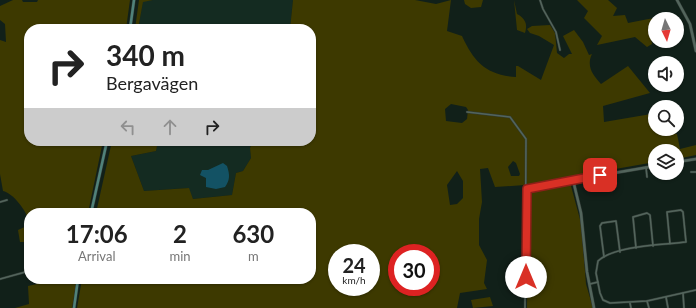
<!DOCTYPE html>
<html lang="en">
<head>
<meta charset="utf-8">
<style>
  body { margin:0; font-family:Lato,sans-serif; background:#f2f2f2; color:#222; height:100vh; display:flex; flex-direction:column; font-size:15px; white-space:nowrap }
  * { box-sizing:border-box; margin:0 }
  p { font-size:13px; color:#767676 }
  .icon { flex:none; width:22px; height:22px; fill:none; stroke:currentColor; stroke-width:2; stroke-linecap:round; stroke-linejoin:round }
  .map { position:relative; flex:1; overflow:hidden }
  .side { position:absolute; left:24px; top:208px; width:292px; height:76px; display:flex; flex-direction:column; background:#fff; border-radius:16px; box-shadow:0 1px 3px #0004 }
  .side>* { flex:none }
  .banner { position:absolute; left:24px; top:24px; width:292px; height:122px; border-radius:16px; box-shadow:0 1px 3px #0004; background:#fff; color:#222; overflow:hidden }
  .needle { width:26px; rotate:175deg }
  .fabs { position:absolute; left:648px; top:12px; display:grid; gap:8px }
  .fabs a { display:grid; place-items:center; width:36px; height:36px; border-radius:50%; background:#fff; box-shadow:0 1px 3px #0004; font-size:20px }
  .speed { position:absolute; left:328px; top:244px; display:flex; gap:8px; font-size:20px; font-weight:700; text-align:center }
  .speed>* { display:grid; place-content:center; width:52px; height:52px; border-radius:50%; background:#fff; box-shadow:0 1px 3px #0004; line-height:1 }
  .speed small { font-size:10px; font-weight:400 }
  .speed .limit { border:6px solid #d22; background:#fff; color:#111 }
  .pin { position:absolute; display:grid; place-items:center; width:34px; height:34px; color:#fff; margin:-17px; border-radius:8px; box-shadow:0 2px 6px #0006 }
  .me { position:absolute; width:44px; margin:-22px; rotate:0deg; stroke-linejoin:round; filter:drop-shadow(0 0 3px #0008) }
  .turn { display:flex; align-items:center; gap:14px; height:84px; padding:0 16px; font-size:18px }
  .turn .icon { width:52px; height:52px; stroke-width:2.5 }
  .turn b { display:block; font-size:28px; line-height:34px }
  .lanes { display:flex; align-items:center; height:38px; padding:0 16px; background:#0003; justify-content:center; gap:20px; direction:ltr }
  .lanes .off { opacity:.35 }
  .eta { display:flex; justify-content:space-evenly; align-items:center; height:68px; text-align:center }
  .eta b { font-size:24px; font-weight:700; line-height:28px }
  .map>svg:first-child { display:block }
  .built { fill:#142b21 }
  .green { fill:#3d3900; fill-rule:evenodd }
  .water { fill:#135264 }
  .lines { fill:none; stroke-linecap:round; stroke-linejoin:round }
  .minor-casing { stroke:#313b36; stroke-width:2.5 }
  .tertiary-casing { stroke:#313b36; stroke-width:3.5 }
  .secondary-casing { stroke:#313b36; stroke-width:3.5 }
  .minor { stroke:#53655c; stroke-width:1.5 }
  .tertiary { stroke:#53655c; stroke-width:2.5 }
  .secondary { stroke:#50827a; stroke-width:2.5 }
  .route-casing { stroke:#8d1f18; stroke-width:10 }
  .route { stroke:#d93025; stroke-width:7 }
</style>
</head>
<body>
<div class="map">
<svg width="696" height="308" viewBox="0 0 696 308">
  <rect width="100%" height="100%" fill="#112019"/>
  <g class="built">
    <polygon points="153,0 293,0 290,29 138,29 143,1"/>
    <polygon points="158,141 253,141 250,148 251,158 243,171 236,173 232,195 193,199 188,188 144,191 131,156 156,151"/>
  </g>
  <g class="green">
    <path d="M13 0H22L23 2H37L38 0H130L126 29H29V141H103L88 213H29V222C27 211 13 193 3 191L0 174V40L6 42 5 24 0 20V6Z"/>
    <polygon points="139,0 153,0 143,2 138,29 135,29"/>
    <path d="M293 0H415L436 4 451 0 447 31 462 36C474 62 486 75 516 77V66H518L541 80 554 45 539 36 530 33 527 29 532 26 550 25 555 33 557 53 564 58 569 54H572L563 36 574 30 583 42 589 55 592 54C586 66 593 75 601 84L628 66 650 93 603 106 604 122 651 114 655 129H664L666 132 677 134 680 149 696 145V155L677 159V151H655V162L525 185 495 187 488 168 480 169 482 202 479 219V245L487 260 484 283 487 289 460 293 457 308H77L82 279H311V213H96L112 141H158L156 151 131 156 144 191 189 188 193 199 232 195 236 173 243 171 251 158 250 148 253 141H311V29H290ZM451 104 466 107 468 110 467 119 462 123 446 121 445 109ZM513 161 516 163 520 174 519 176H511L508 167ZM457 171 463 181V198L457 204 450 205 447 185ZM337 253H371V287H337ZM397 253H431V287H397Z"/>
    <polygon points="464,0 483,0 481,7 471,8 465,4"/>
    <path d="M514 0 517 14C525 18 528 24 525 33L517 30Z"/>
    <polygon points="577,0 608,0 617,8 613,16 625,15 628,23 664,16 665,19 655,19 655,31 650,32 652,44 647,47 635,37 597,45 602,36 584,18 588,11"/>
    <polygon points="568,182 571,186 581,223 586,284 593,308 527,308 528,190"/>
    <polygon points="29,225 29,242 20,242 18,230"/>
    <polygon points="37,279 77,279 72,308 15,308 29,304 28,286 37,284"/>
    <polygon points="490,297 493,306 473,308 471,300"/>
  </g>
  <path class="water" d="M223 163 227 166C230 175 230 180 225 187L216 189 206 187V178L200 175 202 170H208Z"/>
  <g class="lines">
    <defs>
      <g id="minor">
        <polyline points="540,0 543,9 556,32 560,50"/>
        <polyline points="467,112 510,117 526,139 525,308"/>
        <polyline points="646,167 647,177"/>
        <polyline points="691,172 696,172"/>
        <polyline points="614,173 616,183"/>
        <polyline points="527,189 572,180"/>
        <polyline points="0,202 7,200"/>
        <path d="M670 244 667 212 681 210 683 212 686 242C663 245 615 245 598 261L596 273 600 293 603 300 610 303 647 301 696 290"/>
        <polyline points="636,248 633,217 647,213 650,215 653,246"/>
        <polyline points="604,257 600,226 602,223 616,221 620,252"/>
        <polyline points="0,279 29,271"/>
        <polyline points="590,284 598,282"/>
        <polyline points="683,293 684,308"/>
        <polyline points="666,297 668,308"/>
        <polyline points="647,301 649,308"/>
        <polyline points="630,303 631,308"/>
      </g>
      <g id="tertiary">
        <polyline points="677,0 690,24 696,51"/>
        <polyline points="677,162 696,159"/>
        <polyline points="594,308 587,272 581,213 573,180 655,166"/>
      </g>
      <g id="secondary">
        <polyline points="130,29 134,0"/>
        <polyline points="91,213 107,141"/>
        <polyline points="74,308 78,279"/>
      </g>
    </defs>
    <use href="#minor" class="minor-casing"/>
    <use href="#tertiary" class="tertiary-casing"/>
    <use href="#secondary" class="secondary-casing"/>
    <use href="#minor" class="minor"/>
    <use href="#tertiary" class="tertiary"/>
    <use href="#secondary" class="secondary"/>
  </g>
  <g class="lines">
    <defs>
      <polyline id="route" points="526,277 527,189 600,175"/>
    </defs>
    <use href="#route" class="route-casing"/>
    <use href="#route" class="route"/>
  </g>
</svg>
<div class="fabs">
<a><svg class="needle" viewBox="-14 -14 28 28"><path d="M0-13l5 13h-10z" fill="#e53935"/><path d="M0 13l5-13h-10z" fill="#767676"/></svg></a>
<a><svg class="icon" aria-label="sound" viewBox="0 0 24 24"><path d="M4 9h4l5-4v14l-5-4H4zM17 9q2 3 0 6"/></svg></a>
<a><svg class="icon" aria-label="search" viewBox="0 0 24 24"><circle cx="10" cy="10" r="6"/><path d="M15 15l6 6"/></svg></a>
<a><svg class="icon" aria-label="layers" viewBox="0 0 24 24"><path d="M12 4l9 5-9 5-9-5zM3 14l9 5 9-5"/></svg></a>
</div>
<div class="speed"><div>24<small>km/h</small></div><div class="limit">30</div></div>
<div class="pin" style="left:600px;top:175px;background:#d93025"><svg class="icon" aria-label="arrive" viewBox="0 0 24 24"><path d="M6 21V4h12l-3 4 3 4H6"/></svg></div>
<svg class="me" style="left:526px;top:277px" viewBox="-20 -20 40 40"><circle r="19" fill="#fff"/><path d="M0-13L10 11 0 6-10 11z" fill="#d93025"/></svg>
<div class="banner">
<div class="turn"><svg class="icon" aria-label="right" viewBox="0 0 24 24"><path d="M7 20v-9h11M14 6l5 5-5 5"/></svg><div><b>340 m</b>Bergavägen</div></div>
<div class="lanes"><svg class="icon off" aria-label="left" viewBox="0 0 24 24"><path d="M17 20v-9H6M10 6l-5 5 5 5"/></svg><svg class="icon off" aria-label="ahead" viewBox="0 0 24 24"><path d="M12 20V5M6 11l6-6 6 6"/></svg><svg class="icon" aria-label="right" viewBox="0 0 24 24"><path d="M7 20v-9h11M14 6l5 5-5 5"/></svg></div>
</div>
<section class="side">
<div class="eta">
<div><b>17:06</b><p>Arrival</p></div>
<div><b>2</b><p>min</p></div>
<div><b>630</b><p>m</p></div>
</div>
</section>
</div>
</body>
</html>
